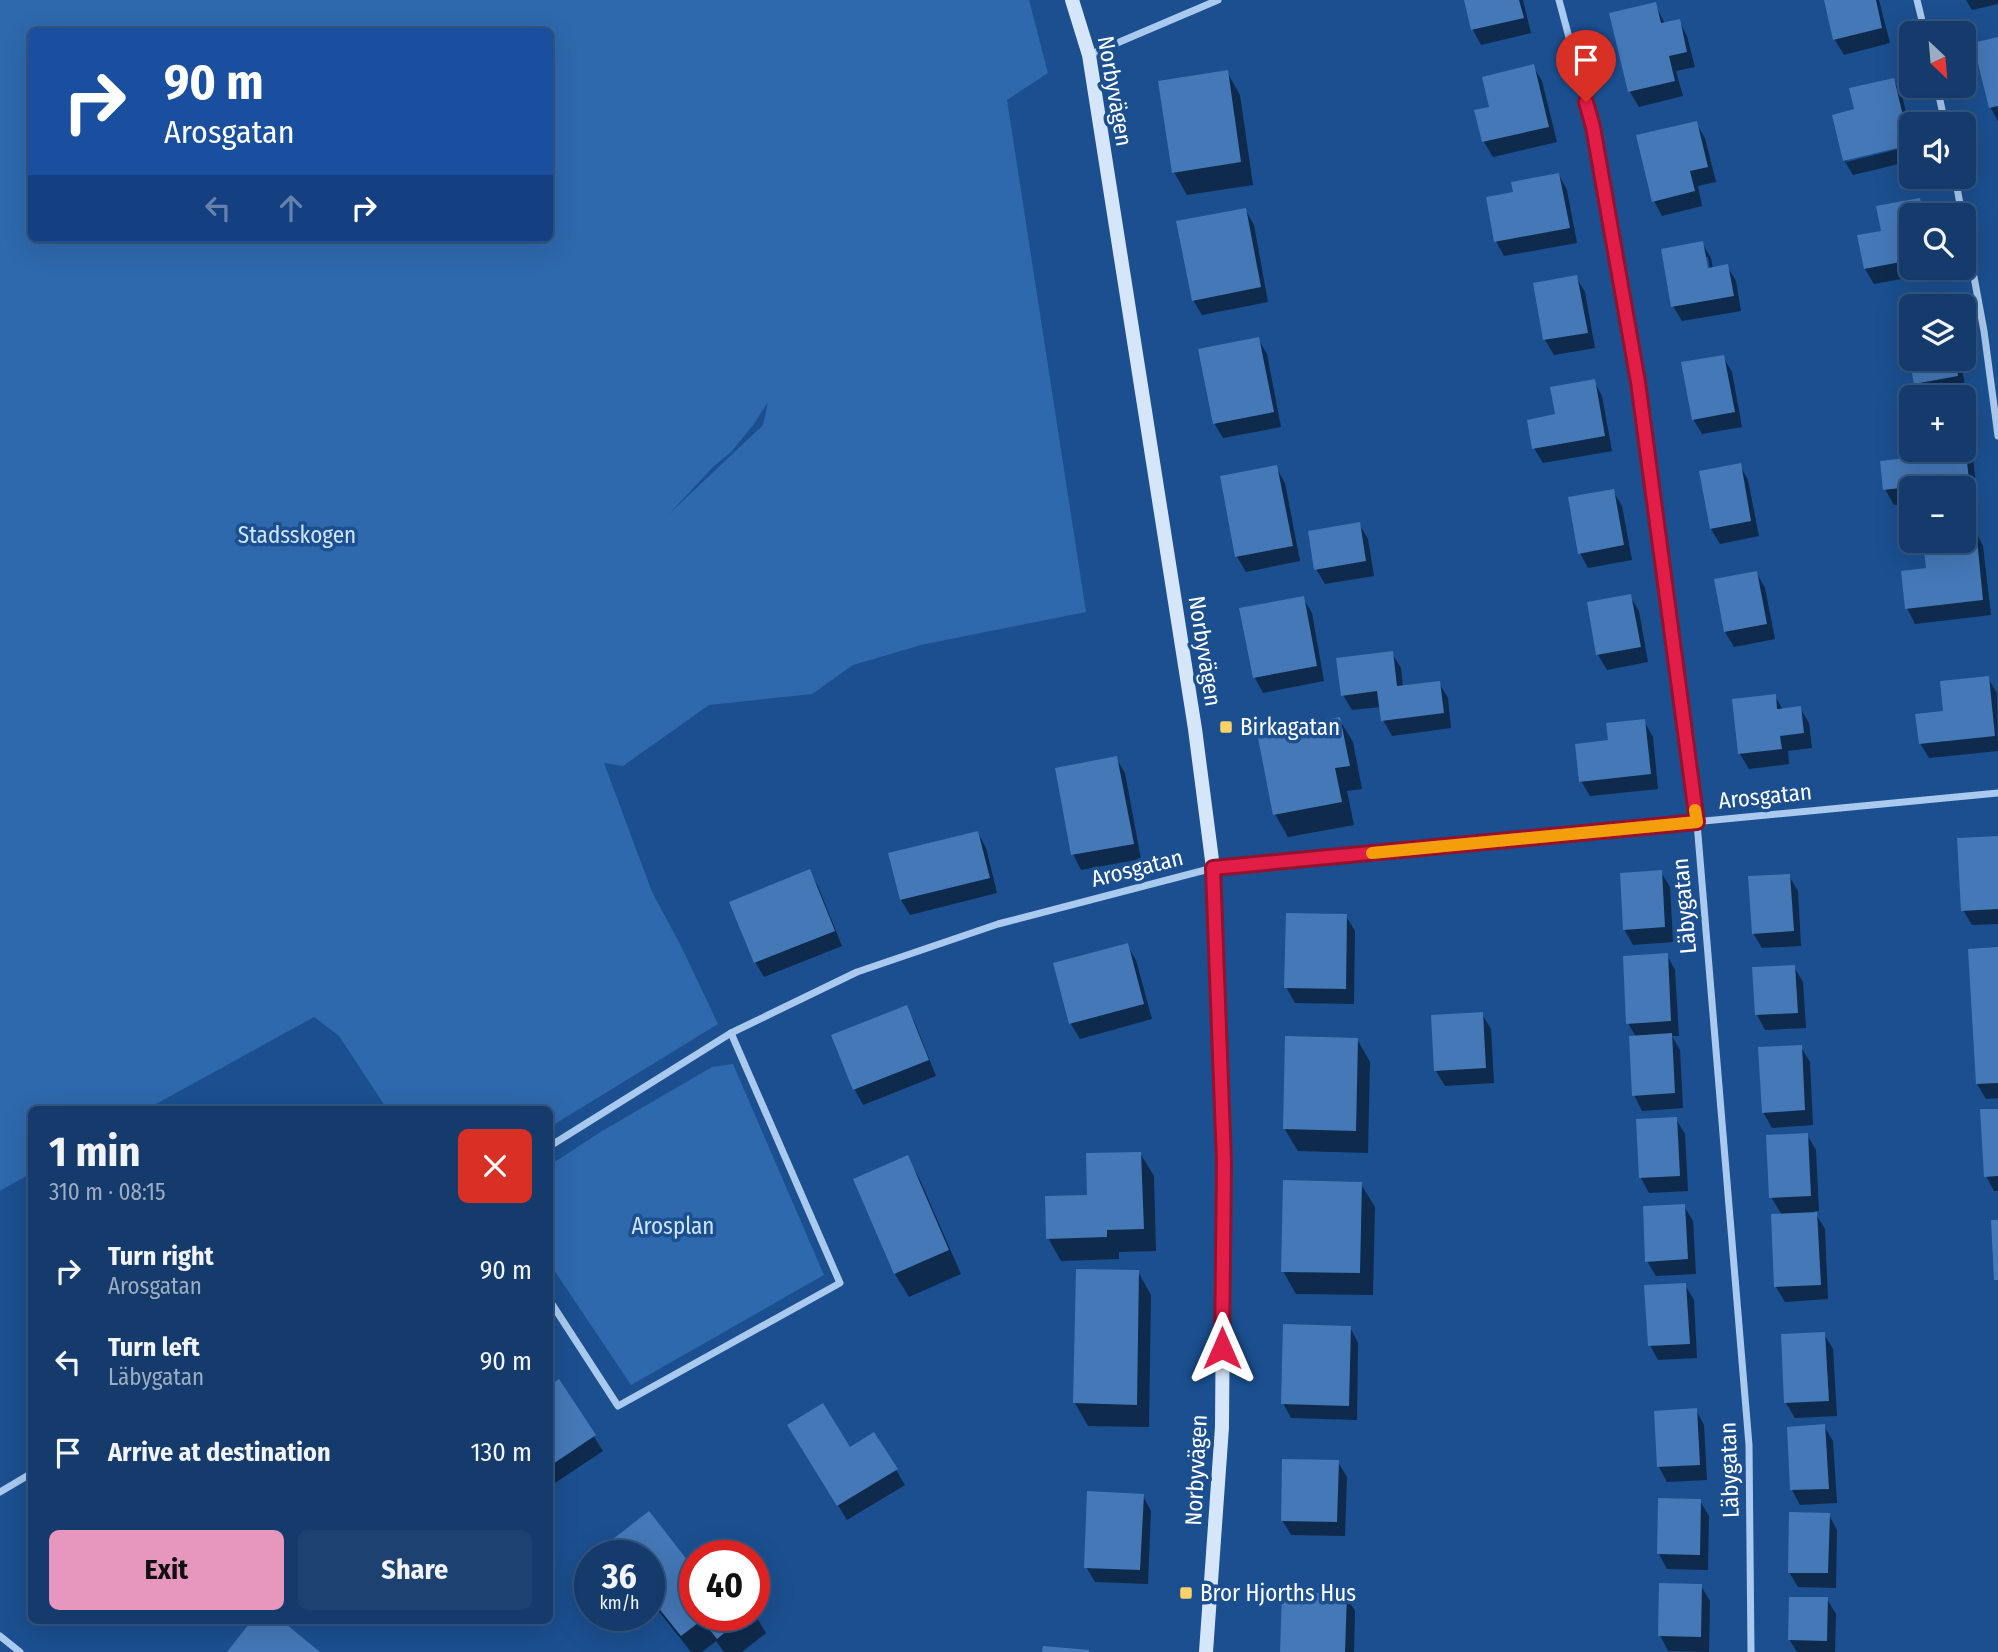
<!DOCTYPE html>
<html lang="en">
<head>
<meta charset="utf-8">
<style>
  body { margin:0; font-family:"Fira Sans Condensed",sans-serif; background:#1d4271; color:#f1f3f6; height:100vh; display:flex; flex-direction:column; font-size:26px; white-space:nowrap }
  * { box-sizing:border-box; margin:0 }
  p { font-size:23px; color:#9dadc1 }
  .icon { flex:none; width:38px; height:38px; fill:none; stroke:currentColor; stroke-width:2; stroke-linecap:round; stroke-linejoin:round }
  .map { position:relative; flex:1; overflow:hidden }
  .sheet { position:absolute; left:28px; top:1106px; width:525px; height:518px; display:flex; flex-direction:column; background:#143b6b; border-radius:10px; box-shadow:0 7px 28px #0002,0 0 0 2px #33557e }
  .sheet>* { flex:none }
  .hud { position:absolute; left:28px; top:28px; width:525px; height:214px; border-radius:10px; box-shadow:0 7px 28px #0002,0 0 0 2px #33557e; background:#1a4fa0; color:#fff; overflow:hidden }
  .needle { width:46px; rotate:154deg }
  .fabs { position:absolute; left:1899px; top:21px; display:grid; gap:14px }
  .fabs a { display:grid; place-items:center; width:77px; height:77px; border-radius:10px; background:#143b6b; box-shadow:0 7px 28px #0002,0 0 0 2px #33557e; font-size:35px }
  .speed { position:absolute; left:574px; top:1540px; display:flex; gap:14px; font-size:35px; font-weight:700; text-align:center }
  .speed>* { display:grid; place-content:center; width:91px; height:91px; border-radius:50%; background:#143b6b; box-shadow:0 7px 28px #0002,0 0 0 2px #33557e; line-height:1 }
  .speed small { font-size:18px; font-weight:400 }
  .speed .limit { border:10px solid #d22; background:#fff; color:#111 }
  .pin { position:absolute; display:grid; place-items:center; width:60px; height:60px; color:#fff; margin:-72px -30px; border-radius:50% 50% 50% 0; rotate:-45deg; box-shadow:0 0 7px #0007 }
  .pin .icon { rotate:45deg }
  .me { position:absolute; width:77px; margin:-38px; rotate:0deg; stroke-linejoin:round; filter:drop-shadow(0 0 5px #0008) }
  .turn { display:flex; align-items:center; gap:24px; height:147px; padding:0 21px; font-size:32px }
  .turn .icon { width:91px; height:91px; stroke-width:2.5 }
  .turn b { display:block; font-size:49px; line-height:60px }
  .lanes { display:flex; align-items:center; height:66px; padding:0 21px; background:#0003; justify-content:center; gap:35px; direction:ltr }
  .lanes .off { opacity:.35 }
  .round { display:grid; place-items:center; flex:none; width:74px; height:74px; border-radius:10px; background:#1d4271 }
  .summary { display:flex; align-items:center; justify-content:space-between; height:119px; padding:0 21px }
  h1 { font-size:42px; font-weight:700; line-height:52px }
  .action { display:flex; gap:14px; margin-top:auto; padding:14px 21px }
  .action a { flex:1; height:80px; border-radius:10px; background:#e797bd; color:#111; font-size:28px; font-weight:700; line-height:80px; text-align:center }
  .action a+a { background:#1d4271; color:#f1f3f6 }
  ul { padding:0; list-style:none }
  li { display:flex; align-items:center; gap:21px; height:91px; padding:0 21px }
  li div { flex:1 }
  li b { display:block; font-size:26px }
  li em { font-style:normal }
  .map>svg:first-child { display:block }
  .green { fill:#2e69ad; fill-rule:evenodd }
  .shadow { fill:#0007; fill-rule:evenodd }
  .building { fill:#4478b7 }
  .lines { fill:none; stroke-linecap:round; stroke-linejoin:round }
  .street { stroke:#a9c9ee; stroke-width:7 }
  .secondary { stroke:#d6e6fa; stroke-width:14 }
  .route-casing { stroke:#92132f; stroke-width:18 }
  .route { stroke:#e11d48; stroke-width:12 }
  .slow { stroke:#f59e0b; stroke-width:12 }
  .poi-dot { fill:#ffd166; stroke:#1b4f8f; stroke-width:2.5 }
  .labels { text-anchor:middle; dominant-baseline:central; stroke-width:7; stroke-linejoin:round; paint-order:stroke }
  .street-label { font-size:23px; fill:#fff; stroke:#1b4f8f }
  .park-label { font-size:23px; fill:#cfe3fa; stroke:#1b4f8f }
  .poi-label { font-size:23px; fill:#fff; stroke:#1b4f8f; text-anchor:start }
</style>
</head>
<body>
<div class="map">
<svg width="1998" height="1652" viewBox="0 0 1998 1652">
  <rect width="100%" height="100%" fill="#1b4f8f"/>
  <g class="green">
    <path d="M0 0H1029L1048 73 1007 100 1086 612 921 645 853 665 812 694 709 705 623 766 604 763 652 892 681 946 718 1024 550 1127V1110L387 1109 339 1036 314 1017 147 1109 32 1110 31 1173 0 1191ZM32 32H550V238H32ZM768 402 763 425 669 514 713 467 731 452 754 424Z"/>
    <polygon points="733,1064 824,1275 631,1385 550,1264 550,1165 602,1131 712,1067"/>
  </g>
  <g class="shadow">
    <polygon points="1466,0 1523,0 1531,33 1481,45 1473,30"/>
    <polygon points="1826,0 1879,0 1890,43 1844,55 1835,40"/>
    <polygon points="1966,0 1998,0 1998,4 1972,10"/>
    <polygon points="1655,4 1665,24 1679,21 1687,36 1695,67 1676,71 1683,96 1639,107 1630,92 1612,14"/>
    <polygon points="1998,39 1998,121 1990,107"/>
    <polygon points="1533,66 1542,81 1557,142 1493,157 1484,142 1477,111 1491,108"/>
    <polygon points="1227,72 1240,95 1253,185 1187,195 1174,172"/>
    <polygon points="1893,80 1902,95 1911,134 1911,142 1846,158 1846,162 1911,146 1911,161 1853,175 1844,160 1856,110"/>
    <polygon points="1696,123 1705,138 1716,182 1698,186 1702,206 1662,216 1654,201"/>
    <polygon points="1559,175 1567,190 1577,243 1504,256 1496,241 1515,193"/>
    <polygon points="1919,200 1928,215 1911,215 1911,268 1937,268 1938,272 1874,284 1865,269 1859,236 1883,232"/>
    <polygon points="1245,209 1254,225 1268,302 1202,315 1193,300"/>
    <path d="M1702 243 1711 258 1713 269 1727 266 1736 281 1741 311 1682 321 1673 306ZM1704 257H1708L1711 276 1708 277Z"/>
    <polygon points="1576,277 1585,292 1595,348 1554,355 1545,340 1535,285"/>
    <polygon points="1911,324 1911,359 1960,359 1966,391 1933,397 1923,397 1915,384 1904,325"/>
    <polygon points="1258,339 1267,354 1281,427 1223,438 1214,423"/>
    <polygon points="1723,357 1732,372 1742,427 1702,434 1693,419"/>
    <polygon points="1594,381 1602,396 1612,451 1543,463 1534,448 1557,416"/>
    <polygon points="1964,426 1971,438 1977,495 1964,497 1964,488 1911,488 1911,503 1894,505 1885,489 1918,458 1917,450 1964,450"/>
    <polygon points="1740,465 1748,480 1759,536 1720,544 1711,529"/>
    <polygon points="1276,467 1285,483 1300,561 1246,572 1237,557 1222,478"/>
    <polygon points="1613,491 1622,506 1632,560 1588,568 1580,553"/>
    <polygon points="1359,524 1368,539 1374,576 1325,584 1316,569"/>
    <polygon points="1975,530 1983,546 1991,615 1915,624 1907,608 1928,570 1925,541 1964,541 1964,532"/>
    <polygon points="1756,572 1765,588 1775,639 1734,647 1725,632"/>
    <polygon points="1630,596 1639,611 1648,662 1607,670 1598,655"/>
    <polygon points="1303,598 1312,613 1324,681 1263,693 1255,678 1242,610"/>
    <polygon points="1392,653 1401,668 1403,687 1439,683 1448,698 1451,728 1392,736 1383,720 1381,707 1352,710 1343,695"/>
    <polygon points="1988,678 1997,693 1998,751 1929,758 1920,743 1945,713"/>
    <polygon points="1775,696 1783,710 1800,708 1809,723 1812,748 1788,751 1789,764 1749,769 1740,754"/>
    <polygon points="1339,719 1353,742 1362,789 1347,791 1354,825 1288,837 1275,814"/>
    <polygon points="1644,721 1653,737 1658,789 1590,796 1581,781 1610,742"/>
    <polygon points="1116,758 1125,773 1141,859 1081,870 1073,854"/>
    <polygon points="978,833 986,848 997,893 910,915 901,900"/>
    <polygon points="1998,838 1998,924 1972,925 1963,910"/>
    <polygon points="809,871 818,886 842,946 764,977 755,962"/>
    <polygon points="1661,872 1670,887 1673,942 1633,945 1624,929"/>
    <polygon points="1789,876 1798,891 1801,946 1762,948 1753,933"/>
    <polygon points="1346,916 1355,931 1354,1004 1295,1003 1286,987"/>
    <polygon points="1127,945 1136,960 1152,1019 1080,1039 1071,1024 1055,964"/>
    <polygon points="1998,949 1998,1098 1986,1099 1977,1084"/>
    <polygon points="1667,955 1675,970 1679,1036 1672,1036 1680,1050 1683,1108 1642,1111 1634,1095 1636,1037 1628,1023"/>
    <polygon points="1794,967 1803,982 1806,1028 1765,1030 1757,1015"/>
    <polygon points="906,1007 915,1023 936,1076 863,1105 855,1090 833,1036"/>
    <polygon points="1482,1014 1491,1029 1494,1083 1445,1086 1436,1071"/>
    <polygon points="1357,1039 1370,1062 1368,1153 1298,1151 1284,1128"/>
    <polygon points="1801,1047 1810,1062 1813,1125 1772,1128 1763,1112"/>
    <polygon points="1998,1110 1998,1191 1994,1191 1986,1176"/>
    <polygon points="1676,1119 1685,1134 1688,1191 1649,1193 1641,1178"/>
    <polygon points="1807,1135 1816,1150 1819,1211 1814,1211 1825,1229 1828,1299 1785,1302 1776,1287 1782,1215 1771,1197"/>
    <polygon points="1140,1153 1154,1176 1156,1251 1119,1252 1119,1259 1061,1261 1048,1238 1089,1196"/>
    <polygon points="907,1157 920,1180 961,1274 909,1297 895,1274 855,1180"/>
    <polygon points="1361,1184 1375,1207 1373,1295 1296,1294 1283,1271"/>
    <polygon points="1684,1206 1693,1221 1696,1274 1656,1276 1647,1261"/>
    <polygon points="1138,1272 1151,1295 1149,1427 1088,1426 1075,1403"/>
    <polygon points="1685,1285 1694,1300 1697,1358 1658,1360 1650,1345"/>
    <polygon points="1350,1327 1358,1343 1357,1420 1291,1418 1283,1403"/>
    <polygon points="1824,1334 1833,1349 1837,1416 1795,1418 1786,1403"/>
    <polygon points="559,1382 603,1451 555,1483 550,1474 550,1388"/>
    <polygon points="1696,1410 1704,1425 1707,1480 1667,1482 1659,1467 1656,1412"/>
    <polygon points="1824,1426 1833,1441 1837,1503 1800,1505 1792,1490"/>
    <polygon points="798,1441 850,1449 896,1470 905,1485 847,1520"/>
    <polygon points="1338,1462 1347,1477 1345,1536 1291,1535 1282,1520"/>
    <polygon points="1143,1496 1151,1511 1148,1584 1095,1582 1086,1567"/>
    <polygon points="1700,1501 1709,1516 1708,1570 1667,1569 1659,1554"/>
    <polygon points="648,1513 695,1615 754,1615 754,1613 766,1633 742,1652 724,1652 716,1641 702,1652 691,1652 649,1599 649,1556 617,1556 610,1543"/>
    <polygon points="1829,1515 1837,1530 1836,1588 1798,1587 1789,1572"/>
    <polygon points="1701,1586 1710,1601 1709,1652 1668,1651 1660,1635"/>
    <polygon points="1346,1596 1355,1611 1354,1652 1282,1652"/>
    <polygon points="1827,1599 1836,1614 1835,1652 1797,1652 1789,1639"/>
  </g>
  <g class="building">
    <polygon points="1464,0 1519,0 1524,18 1471,30"/>
    <polygon points="1824,0 1876,0 1882,28 1833,40"/>
    <polygon points="1656,2 1661,23 1680,19 1687,52 1669,56 1675,81 1628,92 1609,13"/>
    <polygon points="1998,37 1998,106 1989,108 1973,43"/>
    <polygon points="1534,64 1549,127 1482,142 1474,110 1489,107 1482,77"/>
    <polygon points="1228,70 1241,162 1172,173 1158,81"/>
    <polygon points="1894,78 1910,145 1843,161 1832,115 1854,109 1849,88"/>
    <polygon points="1697,121 1708,167 1690,171 1695,191 1652,202 1636,135"/>
    <polygon points="1559,173 1570,228 1494,242 1486,197 1513,192 1511,182"/>
    <polygon points="1920,198 1923,215 1911,215 1911,260 1864,269 1857,235 1881,231 1876,206"/>
    <polygon points="1246,208 1261,287 1192,301 1176,221"/>
    <polygon points="1703,241 1708,268 1728,264 1734,296 1671,307 1661,249"/>
    <polygon points="1577,275 1588,333 1543,340 1533,283"/>
    <polygon points="1911,322 1911,359 1955,359 1958,376 1914,384 1902,323"/>
    <polygon points="1259,337 1274,412 1213,424 1198,349"/>
    <polygon points="1724,355 1735,412 1692,420 1681,362"/>
    <polygon points="1595,379 1605,436 1532,449 1527,420 1555,414 1550,387"/>
    <polygon points="1964,443 1965,443 1969,480 1883,490 1880,461 1916,457 1915,450 1964,450"/>
    <polygon points="1741,463 1751,521 1710,529 1699,471"/>
    <polygon points="1277,465 1293,546 1235,557 1220,476"/>
    <polygon points="1614,489 1624,545 1578,554 1568,497"/>
    <polygon points="1360,522 1366,561 1314,570 1308,531"/>
    <polygon points="1976,529 1983,600 1905,609 1901,571 1926,568 1923,541 1964,541 1964,530"/>
    <polygon points="1757,571 1767,624 1724,632 1714,579"/>
    <polygon points="1631,594 1641,647 1596,655 1587,602"/>
    <polygon points="1304,596 1317,666 1253,678 1239,608"/>
    <polygon points="1393,651 1397,686 1440,681 1444,713 1381,721 1377,691 1341,696 1336,658"/>
    <polygon points="1989,676 1995,736 1919,744 1915,714 1943,711 1940,681"/>
    <polygon points="1776,694 1777,709 1801,706 1804,733 1780,736 1782,749 1738,754 1732,699"/>
    <polygon points="1340,717 1350,766 1335,768 1342,802 1273,815 1257,733"/>
    <polygon points="1645,719 1651,774 1579,782 1575,744 1608,740 1606,723"/>
    <polygon points="1117,756 1134,844 1071,855 1055,768"/>
    <polygon points="978,831 990,878 900,900 888,853"/>
    <polygon points="1998,836 1998,909 1961,911 1957,838"/>
    <polygon points="810,869 835,931 754,963 729,902"/>
    <polygon points="1662,870 1665,927 1623,930 1620,873"/>
    <polygon points="1790,874 1794,931 1752,934 1748,876"/>
    <polygon points="1286,913 1347,914 1346,989 1284,988"/>
    <polygon points="1128,943 1144,1004 1069,1024 1053,963"/>
    <polygon points="1998,947 1998,1083 1976,1084 1968,949"/>
    <polygon points="1668,953 1671,1021 1626,1024 1623,956"/>
    <polygon points="1795,965 1798,1013 1755,1015 1752,967"/>
    <polygon points="907,1005 929,1060 853,1090 831,1035"/>
    <polygon points="1483,1012 1486,1068 1434,1071 1431,1015"/>
    <polygon points="1672,1033 1675,1093 1632,1096 1629,1036"/>
    <polygon points="1285,1036 1358,1038 1356,1131 1283,1129"/>
    <polygon points="1802,1045 1805,1110 1762,1113 1758,1047"/>
    <polygon points="1980,1109 1998,1109 1998,1176 1984,1177"/>
    <polygon points="1677,1117 1680,1176 1639,1178 1636,1119"/>
    <polygon points="1808,1133 1811,1196 1769,1198 1766,1135"/>
    <polygon points="1141,1152 1144,1229 1107,1230 1107,1237 1046,1239 1045,1196 1087,1195 1086,1153"/>
    <polygon points="908,1155 949,1250 894,1274 853,1179"/>
    <polygon points="1283,1180 1362,1182 1360,1273 1281,1272"/>
    <polygon points="1685,1204 1688,1259 1645,1262 1643,1206"/>
    <polygon points="1817,1212 1821,1285 1774,1287 1771,1214"/>
    <polygon points="1991,1220 1998,1220 1998,1280 1994,1280"/>
    <polygon points="1076,1269 1139,1270 1137,1405 1073,1403"/>
    <polygon points="1686,1283 1690,1344 1648,1346 1644,1285"/>
    <polygon points="1283,1324 1351,1326 1349,1406 1281,1404"/>
    <polygon points="1825,1332 1829,1401 1784,1403 1781,1334"/>
    <polygon points="559,1379 596,1435 550,1466 550,1386"/>
    <polygon points="823,1403 850,1447 874,1432 898,1469 837,1506 787,1425"/>
    <polygon points="1697,1408 1700,1465 1657,1467 1654,1411"/>
    <polygon points="1825,1424 1829,1489 1790,1490 1787,1427"/>
    <polygon points="1282,1459 1339,1460 1337,1522 1281,1521"/>
    <polygon points="1087,1491 1144,1494 1140,1570 1084,1568"/>
    <polygon points="1658,1498 1701,1499 1700,1555 1657,1554"/>
    <polygon points="649,1511 695,1570 695,1615 746,1615 717,1639 702,1620 681,1636 649,1596 649,1556 618,1556 608,1543"/>
    <polygon points="1789,1512 1830,1513 1828,1573 1788,1573"/>
    <polygon points="1659,1583 1702,1584 1701,1637 1658,1636"/>
    <polygon points="1282,1592 1347,1594 1345,1652 1280,1652"/>
    <polygon points="1789,1597 1828,1597 1827,1641 1788,1640"/>
    <polygon points="252,1620 281,1620 320,1652 227,1652"/>
    <polygon points="1043,1646 1089,1650 1089,1652 1042,1652"/>
  </g>
  <g class="lines">
    <g class="street">
      <polyline points="1559,0 1593,127 1638,382 1697,823 1749,1445 1751,1652"/>
      <polyline points="1917,0 1925,33"/>
      <polyline points="1089,55 1218,0"/>
      <polyline points="1937,86 1945,124"/>
      <polyline points="1955,177 1962,215"/>
      <polyline points="1964,223 1984,331 1998,436"/>
      <polyline points="550,1146 731,1033 857,972 998,924 1213,868 1998,793"/>
      <polyline points="550,1301 618,1406 840,1283 731,1033"/>
      <polyline points="0,1492 32,1473"/>
      <polyline points="0,1636 20,1652"/>
    </g>
    <polyline class="secondary" points="1072,0 1089,55 1195,729 1213,868 1224,1163 1222,1427 1206,1652"/>
  </g>
  <g class="lines">
    <defs>
      <polyline id="route" points="1222,1348 1224,1163 1213,868 1697,822 1638,382 1593,127 1586,102"/>
    </defs>
    <use href="#route" class="route-casing"/>
    <use href="#route" class="route"/>
    <polyline class="slow" points="1372,853 1697,822 1695,810"/>
  </g>
  <g class="poi-dot">
    <rect x="1219" y="720" width="14" height="14" rx="3.5"/>
    <rect x="1179" y="1586" width="14" height="14" rx="3.5"/>
  </g>
  <g class="labels">
    <g class="street-label">
      <text transform="translate(1115 91) rotate(80)">Norbyvägen</text>
      <text transform="translate(1205 651) rotate(81)">Norbyvägen</text>
      <text transform="translate(1765 796) rotate(-6)">Arosgatan</text>
      <text transform="translate(1137 868) rotate(-14)">Arosgatan</text>
      <text transform="translate(1684 906) rotate(-95)">Läbygatan</text>
      <text transform="translate(1196 1470) rotate(-87)">Norbyvägen</text>
      <text transform="translate(1729 1470) rotate(-92)">Läbygatan</text>
    </g>
    <g class="park-label">
      <text x="297" y="535">Stadsskogen</text>
      <text x="673" y="1226">Arosplan</text>
    </g>
    <g class="poi-label">
      <text x="1240" y="727">Birkagatan</text>
      <text x="1200" y="1593">Bror Hjorths Hus</text>
    </g>
  </g>
</svg>
<div class="fabs">
<a><svg class="needle" viewBox="-14 -14 28 28"><path d="M0-13l5 13h-10z" fill="#e53935"/><path d="M0 13l5-13h-10z" fill="#9dadc1"/></svg></a>
<a><svg class="icon" aria-label="sound" viewBox="0 0 24 24"><path d="M4 9h4l5-4v14l-5-4H4zM17 9q2 3 0 6"/></svg></a>
<a><svg class="icon" aria-label="search" viewBox="0 0 24 24"><circle cx="10" cy="10" r="6"/><path d="M15 15l6 6"/></svg></a>
<a><svg class="icon" aria-label="layers" viewBox="0 0 24 24"><path d="M12 4l9 5-9 5-9-5zM3 14l9 5 9-5"/></svg></a>
<a>+</a>
<a>−</a>
</div>
<div class="speed"><div>36<small>km/h</small></div><div class="limit">40</div></div>
<div class="pin" style="left:1586px;top:102px;background:#d93025"><svg class="icon" aria-label="arrive" viewBox="0 0 24 24"><path d="M6 21V4h12l-3 4 3 4H6"/></svg></div>
<svg class="me" style="left:1222px;top:1348px" viewBox="-20 -20 40 40"><path d="M0-17L14 15 0 8-14 15z" fill="#e11d48" stroke="#fff" stroke-width="4"/></svg>
<div class="hud">
<div class="turn"><svg class="icon" aria-label="right" viewBox="0 0 24 24"><path d="M7 20v-9h11M14 6l5 5-5 5"/></svg><div><b>90 m</b>Arosgatan</div></div>
<div class="lanes"><svg class="icon off" aria-label="left" viewBox="0 0 24 24"><path d="M17 20v-9H6M10 6l-5 5 5 5"/></svg><svg class="icon off" aria-label="ahead" viewBox="0 0 24 24"><path d="M12 20V5M6 11l6-6 6 6"/></svg><svg class="icon" aria-label="right" viewBox="0 0 24 24"><path d="M7 20v-9h11M14 6l5 5-5 5"/></svg></div>
</div>
<section class="sheet">
<div class="summary"><div><h1>1 min</h1><p>310 m · 08:15</p></div><a class="round" style="background:#d93025;color:#fff"><svg class="icon" aria-label="close" viewBox="0 0 24 24"><path d="M6 6l12 12M18 6L6 18"/></svg></a></div>
<ul>
<li><svg class="icon" aria-label="right" viewBox="0 0 24 24"><path d="M7 20v-9h11M14 6l5 5-5 5"/></svg><div><b>Turn right</b><p>Arosgatan</p></div><em>90 m</em></li>
<li><svg class="icon" aria-label="left" viewBox="0 0 24 24"><path d="M17 20v-9H6M10 6l-5 5 5 5"/></svg><div><b>Turn left</b><p>Läbygatan</p></div><em>90 m</em></li>
<li><svg class="icon" aria-label="arrive" viewBox="0 0 24 24"><path d="M6 21V4h12l-3 4 3 4H6"/></svg><div><b>Arrive at destination</b></div><em>130 m</em></li>
</ul>
<div class="action"><a>Exit</a><a>Share</a></div>
</section>
</div>
</body>
</html>
